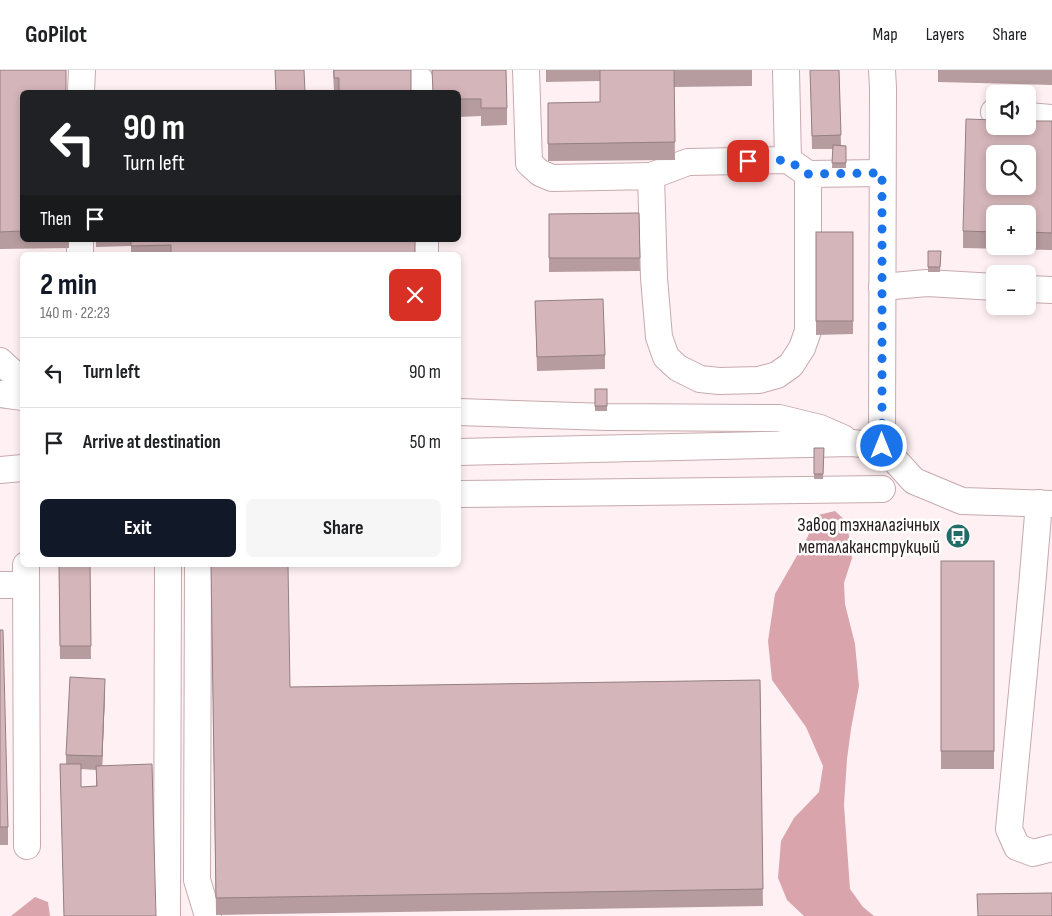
<!DOCTYPE html>
<html lang="en">
<head>
<meta charset="utf-8">
<style>
  body { margin:0; font-family:"Sofia Sans Condensed",sans-serif; background:#f6f6f6; color:#202124; height:100vh; display:flex; flex-direction:column; font-size:19px; white-space:nowrap }
  * { box-sizing:border-box; margin:0 }
  p { font-size:16px; color:#757577 }
  .icon { flex:none; width:28px; height:28px; fill:none; stroke:currentColor; stroke-width:2; stroke-linecap:round; stroke-linejoin:round }
  .map { position:relative; flex:1; overflow:hidden }
  .side { position:absolute; left:20px; top:182px; width:441px; height:315px; display:flex; flex-direction:column; background:#fff; border-radius:8px; box-shadow:0 2px 8px #0003 }
  .side>* { flex:none }
  .hud { position:absolute; left:20px; top:20px; width:441px; height:152px; border-radius:8px; box-shadow:0 2px 8px #0003; background:#202124; color:#fff; overflow:hidden }
  .tools { position:absolute; left:986px; top:15px; display:grid; gap:10px }
  .tools a { display:grid; place-items:center; width:50px; height:50px; border-radius:8px; background:#fff; box-shadow:0 2px 8px #0003; font-size:25px }
  .pin { position:absolute; display:grid; place-items:center; width:42px; height:42px; color:#fff; margin:-21px; border-radius:10px; box-shadow:0 2px 8px #0006 }
  .me { position:absolute; width:55px; margin:-28px; rotate:0deg; stroke-linejoin:round; filter:drop-shadow(0 0 4px #0008) }
  .turn { display:flex; align-items:center; gap:18px; height:105px; padding:0 20px; font-size:22px }
  .turn .icon { width:65px; height:65px; stroke-width:2.5 }
  .turn b { display:block; font-size:35px; line-height:42px }
  .then { display:flex; align-items:center; height:48px; padding:0 20px; background:#0003; gap:10px; font-size:19px }
  .round { display:grid; place-items:center; flex:none; width:52px; height:52px; border-radius:8px; background:#f6f6f6 }
  .overview { display:flex; align-items:center; justify-content:space-between; height:85px; padding:0 20px }
  h1 { font-size:30px; font-weight:700; line-height:38px; color:#111827 }
  .action { display:flex; gap:10px; margin-top:auto; padding:10px 20px }
  .action a { flex:1; height:58px; border-radius:8px; background:#111827; color:#fff; font-size:20px; font-weight:700; line-height:58px; text-align:center }
  .action a+a { background:#f6f6f6; color:#202124 }
  ul { padding:0; list-style:none }
  li { display:flex; align-items:center; gap:15px; height:70px; padding:0 20px; border-top:1px solid #e0e0e0 }
  li div { flex:1 }
  li b { display:block; font-size:19px }
  li em { font-style:normal }
  header { display:flex; align-items:center; gap:30px; box-sizing:border-box; height:70px; padding:0 25px; background:#fff; border-bottom:1px solid #e0e0e0 }
  header strong { font-size:24px }
  nav { display:flex; gap:28px; margin-inline-start:auto; font-size:18px }
  .map>svg:first-child { display:block }
  .forest { fill:#d9a4ac }
  .lines { fill:none; stroke-linecap:round; stroke-linejoin:round }
  .minor-casing { stroke:#c8a9ae; stroke-width:28 }
  .minor { stroke:#fff; stroke-width:26 }
  .wall { fill:#b69c9f; fill-rule:evenodd }
  .shaded-wall { fill:#947f82 }
  .building { fill:#d4b5b9; stroke:#947f82; fill-rule:evenodd }
  .route { stroke:#1a73e8; stroke-width:9; stroke-dasharray:0 16.2 }
  .labels { text-anchor:middle; dominant-baseline:central; stroke-width:5; stroke-linejoin:round; paint-order:stroke }
  .poi-label { font-size:19px; fill:#23181a; stroke:#fff; text-anchor:end }
</style>
</head>
<body>
<header>
<strong>GoPilot</strong>
<nav><a>Map</a><a>Layers</a><a>Share</a></nav>
</header>
<div class="map">
<svg width="1052" height="846" viewBox="0 0 1052 846">
  <rect width="100%" height="100%" fill="#fff1f3"/>
  <g class="forest">
    <polygon points="835,441 847,452 852,488 844,513 845,534 855,574 859,616 851,659 847,689 844,735 850,819 863,837 874,846 804,846 787,830 778,808 781,771 794,748 819,722 823,696 806,657 772,610 768,571 775,524 807,468 818,445"/>
    <polygon points="35,827 48,832 50,846 11,846"/>
  </g>
  <g class="lines">
    <defs>
      <g id="minor">
        <polyline points="526,0 529,93 540,103 552,108 651,106 654,208 659,267 666,287 678,298 700,309 719,311 759,310 777,305 791,295 802,278 808,261 808,104 882,103"/>
        <polyline points="786,0 788,90"/>
        <polyline points="882,0 883,18 882,376"/>
        <polyline points="420,10 421,22"/>
        <polyline points="81,22 82,0"/>
        <polyline points="994,42 995,42"/>
        <polyline points="1028,46 1052,48"/>
        <polyline points="651,106 688,92 788,90 808,104"/>
        <polyline points="425,170 425,185"/>
        <polyline points="80,185 80,170"/>
        <polyline points="882,217 927,213 995,217"/>
        <polyline points="1028,219 1052,220"/>
        <polyline points="0,291 22,311"/>
        <polyline points="0,324 22,327"/>
        <polyline points="459,342 607,347 779,348 820,358 843,368"/>
        <polyline points="459,382 852,373 882,376 914,411 962,431 1052,434"/>
        <polyline points="0,400 22,398"/>
        <polyline points="459,424 882,419"/>
        <polyline points="1039,433 1032,517 1009,759 1017,777 1033,783 1052,778"/>
        <polyline points="26,495 27,776"/>
        <polyline points="198,495 197,810 208,846"/>
        <polyline points="0,515 26,515"/>
        <polyline points="167,846 168,495"/>
      </g>
    </defs>
    <use href="#minor" class="minor-casing"/>
    <use href="#minor" class="minor"/>
  </g>
  <g class="wall">
    <polygon points="0,0 22,22 22,170 69,170 69,178 0,179"/>
    <polygon points="333,0 411,22 334,22"/>
    <polygon points="432,0 507,38 507,55 481,56 481,46 459,47 459,22"/>
    <polygon points="546,0 752,0 752,16 674,17 675,90 548,91 548,33 600,32 600,11 546,12"/>
    <polygon points="810,0 839,0 841,75 846,76 846,98 832,98 833,79 812,79"/>
    <polygon points="938,0 1052,0 1052,15 938,12"/>
    <path d="M1052 51V180L963 178V161ZM995 144H1028V176H995Z"/>
    <polygon points="639,143 640,201 549,202 549,144"/>
    <polygon points="816,162 853,162 853,264 816,265"/>
    <polygon points="96,170 415,170 415,185 131,185 131,176 96,177"/>
    <polygon points="928,181 941,181 940,202 928,202"/>
    <polygon points="535,231 605,285 605,299 537,301"/>
    <rect x="595" y="319" width="12" height="22"/>
    <polygon points="814,378 824,378 823,409 814,409"/>
    <rect x="941" y="491" width="53" height="208"/>
    <polygon points="59,495 90,495 91,589 60,589"/>
    <polygon points="211,495 290,617 760,610 763,836 216,845"/>
    <polygon points="0,560 8,757 8,775 0,775"/>
    <path d="M105 623 102 696 156 846H64L60 694H66V685ZM81 699 96 700V716L81 717Z"/>
  </g>
  <polygon class="shaded-wall" points="105,609 105,623 102,700 102,686"/>
  <g class="building">
    <polygon points="0,0 66,0 66,22 22,22 22,161 0,162"/>
    <polygon points="275,0 304,0 305,22 276,22"/>
    <polygon points="334,0 411,0 411,22 339,22 339,8 334,8"/>
    <polygon points="432,0 506,0 507,38 481,38 481,29 459,29 459,22 433,22"/>
    <polygon points="600,0 674,0 675,72 548,74 548,33 600,32"/>
    <polygon points="810,0 839,0 841,65 812,66"/>
    <path d="M966 49 995 50V56H1028V51H1052V163L1028 162V144H995V162L963 161ZM995 84H1028V116H995Z"/>
    <polygon points="833,75 846,76 846,93 832,93"/>
    <polygon points="639,143 640,188 549,188 549,144"/>
    <rect x="816" y="162" width="37" height="89"/>
    <polygon points="131,170 415,170 415,185 171,185 171,175 131,176"/>
    <polygon points="928,181 941,181 940,197 928,197"/>
    <polygon points="603,229 605,285 537,287 535,231"/>
    <rect x="595" y="319" width="12" height="17"/>
    <polygon points="814,378 824,378 823,404 814,404"/>
    <rect x="941" y="491" width="53" height="190"/>
    <polygon points="59,495 90,495 91,576 60,576"/>
    <polygon points="211,495 288,495 290,617 760,610 763,819 216,828"/>
    <polygon points="0,560 3,560 8,757 0,757"/>
    <polygon points="70,607 105,609 102,686 66,685"/>
    <polygon points="60,694 81,694 81,717 97,716 96,696 152,694 156,846 64,846"/>
    <polygon points="1052,823 1052,846 978,846 977,824"/>
  </g>
  <g class="lines">
    <polyline class="route" points="748,91 788,90 808,104 882,103 882,376"/>
  </g>
  <defs>
    <symbol id="bus-disc" viewBox="-11 -11 22 22"><circle r="9.5" fill="#226c67" stroke="#fff"/><path d="M-5-6H5V4H4V6H2V4H-2V6H-4V4H-5ZM-3.5-4V0h7V-4ZM-3.5 1.2v1.5H-2V1.2ZM2 1.2v1.5H3.5V1.2Z" fill="#fff"/></symbol>
  </defs>
  <g fill-rule="evenodd">
    <use href="#bus-disc" x="944" y="452" width="28" height="28"/>
  </g>
  <g class="labels">
    <g class="poi-label">
      <text x="940" y="455">Завод тэхналагічных<tspan x="940" dy="22">металаканструкцый</tspan></text>
    </g>
  </g>
</svg>
<div class="tools">
<a><svg class="icon" aria-label="sound" viewBox="0 0 24 24"><path d="M4 9h4l5-4v14l-5-4H4zM17 9q2 3 0 6"/></svg></a>
<a><svg class="icon" aria-label="search" viewBox="0 0 24 24"><circle cx="10" cy="10" r="6"/><path d="M15 15l6 6"/></svg></a>
<a>+</a>
<a>−</a>
</div>
<div class="pin" style="left:748px;top:91px;background:#d93025"><svg class="icon" aria-label="arrive" viewBox="0 0 24 24"><path d="M6 21V4h12l-3 4 3 4H6"/></svg></div>
<svg class="me" style="left:882px;top:376px" viewBox="-20 -20 40 40"><circle r="17" fill="#1a73e8" stroke="#fff" stroke-width="3"/><path d="M0-11L8 9 0 5-8 9z" fill="#fff"/></svg>
<div class="hud">
<div class="turn"><svg class="icon" aria-label="left" viewBox="0 0 24 24"><path d="M17 20v-9H6M10 6l-5 5 5 5"/></svg><div><b>90 m</b>Turn left</div></div>
<div class="then">Then<svg class="icon" aria-label="arrive" viewBox="0 0 24 24"><path d="M6 21V4h12l-3 4 3 4H6"/></svg></div>
</div>
<section class="side">
<div class="overview"><div><h1>2 min</h1><p>140 m · 22:23</p></div><a class="round" style="background:#d93025;color:#fff"><svg class="icon" aria-label="close" viewBox="0 0 24 24"><path d="M6 6l12 12M18 6L6 18"/></svg></a></div>
<ul>
<li><svg class="icon" aria-label="left" viewBox="0 0 24 24"><path d="M17 20v-9H6M10 6l-5 5 5 5"/></svg><div><b>Turn left</b></div><em>90 m</em></li>
<li><svg class="icon" aria-label="arrive" viewBox="0 0 24 24"><path d="M6 21V4h12l-3 4 3 4H6"/></svg><div><b>Arrive at destination</b></div><em>50 m</em></li>
</ul>
<div class="action"><a>Exit</a><a>Share</a></div>
</section>
</div>
</body>
</html>
